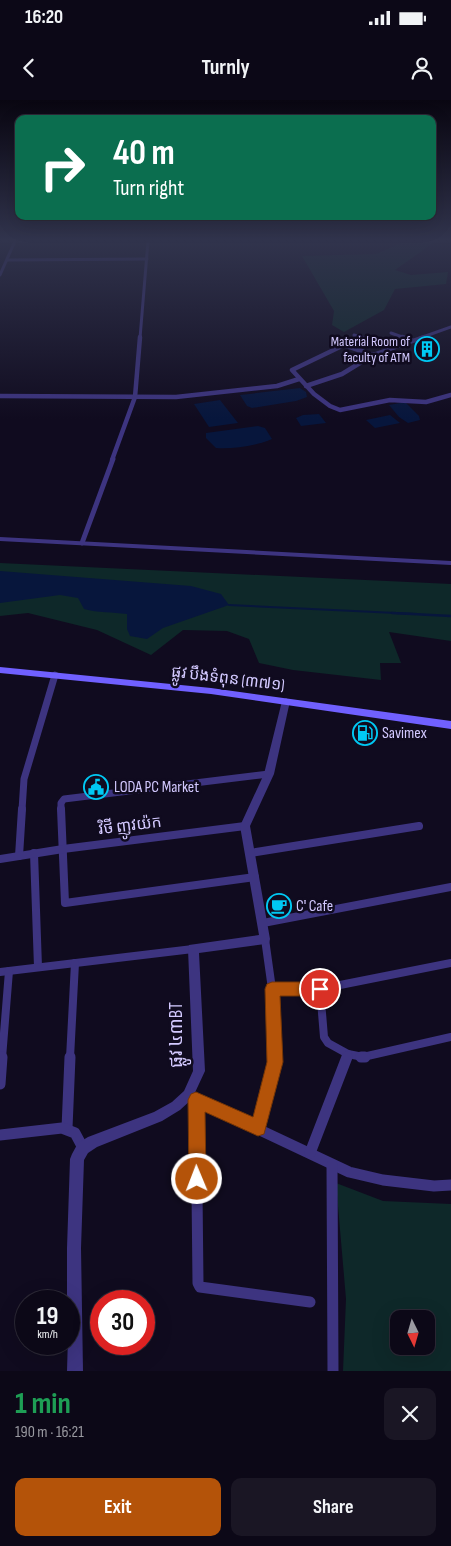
<!DOCTYPE html>
<html lang="en">
<head>
<meta charset="utf-8">
<style>
  body { margin:0; font-family:"Sofia Sans Condensed","Noto Sans Khmer",sans-serif; background:#1a1624; color:#f1f3f6; height:100vh; display:flex; flex-direction:column; font-size:19px; white-space:nowrap }
  * { box-sizing:border-box; margin:0 }
  p { font-size:16px; color:#9a9aa1 }
  .icon { flex:none; width:28px; height:28px; fill:none; stroke:currentColor; stroke-width:2; stroke-linecap:round; stroke-linejoin:round }
  .map { position:relative; height:1271px; overflow:hidden }
  .panel { display:flex; flex-direction:column; background:#0c0817; flex:1 }
  .panel>* { flex:none }
  .hud { position:absolute; left:15px; top:15px; width:421px; height:105px; border-radius:10px; box-shadow:0 5px 20px #0002,0 0 0 1px #2c2936; background:#0b6e4f; color:#fff; overflow:hidden }
  .needle { width:32px; rotate:175deg }
  .controls { position:absolute; left:390px; top:1210px; display:grid; gap:10px }
  .controls a { display:grid; place-items:center; width:45px; height:45px; border-radius:10px; background:#0c0817; box-shadow:0 5px 20px #0002,0 0 0 1px #2c2936; font-size:25px }
  .speed { position:absolute; left:15px; top:1190px; display:flex; gap:10px; font-size:25px; font-weight:700; text-align:center }
  .speed>* { display:grid; place-content:center; width:65px; height:65px; border-radius:50%; background:#0c0817; box-shadow:0 5px 20px #0002,0 0 0 1px #2c2936; line-height:1 }
  .speed small { font-size:12px; font-weight:400 }
  .speed .limit { border:8px solid #d22; background:#fff; color:#111 }
  .pin { position:absolute; display:grid; place-items:center; width:42px; height:42px; color:#fff; margin:-21px; border:2px solid #fff; border-radius:50%; box-shadow:0 1px 5px #0007 }
  .me { position:absolute; width:55px; margin:-28px; rotate:359deg; stroke-linejoin:round; filter:drop-shadow(0 0 4px #0008) }
  .turn { display:flex; align-items:center; gap:18px; height:105px; padding:0 15px; font-size:22px }
  .turn .icon { width:65px; height:65px; stroke-width:2.5 }
  .turn b { display:block; font-size:35px; line-height:42px }
  .round { display:grid; place-items:center; flex:none; width:52px; height:52px; border-radius:10px; background:#1a1624 }
  .head { display:flex; align-items:center; justify-content:space-between; height:85px; padding:0 15px }
  h1 { font-size:30px; font-weight:700; line-height:38px; color:#1e9e55 }
  .primary-button { display:flex; gap:10px; margin-top:auto; padding:10px 15px }
  .primary-button a { flex:1; height:58px; border-radius:10px; background:#b45309; color:#fff; font-size:20px; font-weight:700; line-height:58px; text-align:center }
  .primary-button a+a { background:#1a1624; color:#f1f3f6 }
  .status { display:flex; justify-content:space-between; align-items:center; height:35px; padding:0 25px; background:#0c0817; direction:ltr }
  .status svg { height:14px; fill:currentColor }
  header { display:flex; justify-content:space-between; align-items:center; height:65px; padding:0 15px; background:#0c0817; font-size:22px; font-weight:700 }
  .map>svg:first-child { display:block }
  .green { fill:#0e2829; fill-rule:evenodd }
  .water { fill:#07163c }
  .lines { fill:none; stroke-linecap:round; stroke-linejoin:round }
  .stream-far1 { stroke:#07163c; stroke-width:2 }
  .stream { stroke:#07163c; stroke-width:2.5 }
  .minor-far5 { stroke:#3d3480; stroke-width:3 }
  .minor-far4 { stroke:#3d3480; stroke-width:4.5 }
  .minor-far3 { stroke:#3d3480; stroke-width:5 }
  .minor-far2 { stroke:#3d3480; stroke-width:7 }
  .minor-far1 { stroke:#3d3480; stroke-width:8 }
  .minor { stroke:#3d3480; stroke-width:11 }
  .tertiary { fill:#3d3480; fill-rule:evenodd }
  .secondary { fill:#7060ff; fill-rule:evenodd }
  .route { fill:#b45309; stroke:#753606 }
  .labels { text-anchor:middle; dominant-baseline:central; stroke-width:5; stroke-linejoin:round; paint-order:stroke }
  .far-poi-label { font-size:14px; fill:#d3c9ff; stroke:#100b1f; text-anchor:end }
  .street-label { font-size:16px; fill:#d3c9ff; stroke:#100b1f }
  .poi-label { font-size:16px; fill:#d3c9ff; stroke:#100b1f; text-anchor:start }
  .near-street-label { font-size:19px; fill:#d3c9ff; stroke:#100b1f }
</style>
</head>
<body>
<div class="status"><b>16:20</b><svg viewBox="0 0 49 12"><path d="M0 12V9h3v3zM5 12V6h3v6zM10 12V3h3v9zM15 12V0h3v12zM26 1h20v11H26zM47 4h2v5h-2z"/></svg></div>
<header><svg class="icon" aria-label="back" viewBox="0 0 24 24"><path d="M15 5l-7 7 7 7"/></svg>Turnly<svg class="icon" aria-label="person" viewBox="0 0 24 24"><circle cx="12" cy="8" r="4"/><path d="M4 21q1-7 8-7t8 7"/></svg></header>
<div class="map">
<svg width="451" height="1271" viewBox="0 0 451 1271">
  <rect width="100%" height="100%" fill="#100b1f"/>
  <g class="green">
    <polygon points="406,141 436,141 395,170 411,175 448,172 446,184 395,189 384,210 344,232 332,225 334,211 302,156 376,154"/>
    <polygon points="0,463 451,484 451,541 389,532 401,563 380,563 381,580 293,570 259,563 249,539 227,531 183,530 151,555 97,530 28,513 0,516"/>
    <path d="M336 1083 383 1101 451 1104V1271H343L346 1199ZM399 1219H426V1246H399Z"/>
  </g>
  <g class="water">
    <polygon points="300,288 306,292 307,297 296,301 252,308 247,306 240,295"/>
    <polygon points="220,300 238,323 209,327 194,304"/>
    <polygon points="405,302 419,316 420,320 408,323 399,317 389,305"/>
    <polygon points="319,314 326,323 301,326 296,318 303,315"/>
    <polygon points="390,315 400,323 375,328 366,320"/>
    <path d="M258 326 265 328 272 339C256 346 234 349 216 348L206 338V333Z"/>
    <path d="M0 471 191 486 221 494 229 505 163 528 147 539 130 536 127 529V514C112 512 98 513 84 509L78 498 60 495 0 503Z"/>
  </g>
  <g class="lines">
    <polyline class="stream-far1" points="229,505 417,514"/>
    <polyline class="stream" points="392,513 451,516"/>
    <g class="minor-far5">
      <polyline points="7,160 147,159"/>
      <polyline points="0,175 15,141"/>
      <polyline points="391,233 405,238"/>
      <polyline points="354,235 363,238"/>
      <polyline points="140,238 148,141"/>
      <polyline points="420,238 451,227"/>
    </g>
    <g class="minor-far4">
      <polyline points="359,237 391,247"/>
      <polyline points="402,237 411,240"/>
      <polyline points="373,255 344,245 292,270 314,294 330,306 340,310 390,300 426,302 451,295"/>
      <polyline points="306,286 342,274 373,255 424,237"/>
      <polyline points="0,296 176,297 277,286 299,279"/>
      <polyline points="112,360 135,297 140,237"/>
    </g>
    <polyline class="minor-far3" points="82,443 113,359"/>
    <g class="minor-far2">
      <polyline points="22,710 24,679 55,575"/>
      <polyline points="61,710 61,703 64,699 269,674"/>
    </g>
    <g class="minor-far1">
      <polyline points="61,709 65,803 255,777"/>
      <polyline points="34,753 38,867"/>
      <polyline points="250,753 419,726"/>
      <polyline points="19,756 22,709"/>
      <polyline points="0,759 63,749 245,726"/>
      <polyline points="263,823 451,787"/>
      <polyline points="265,839 272,889 275,958"/>
      <polyline points="0,872 193,849"/>
      <polyline points="272,889 320,889 451,863"/>
      <polyline points="320,889 324,937 328,943 348,954 363,957 451,937"/>
      <polyline points="2,958 9,871"/>
      <polyline points="70,958 75,863"/>
      <polyline points="347,958 348,954"/>
    </g>
    <g class="minor">
      <polyline points="361,957 365,957"/>
      <polyline points="0,984 2,957"/>
      <polyline points="194,999 349,1072 383,1080 434,1086 451,1085"/>
      <polyline points="196,1000 198,1183 200,1187 310,1202"/>
      <polyline points="67,1028 70,957"/>
      <polyline points="258,1028 275,957"/>
      <polyline points="0,1035 62,1028 75,1033 83,1048"/>
      <polyline points="310,1053 347,957"/>
      <polyline points="332,1065 333,1271"/>
    </g>
    <g class="tertiary">
      <polygon points="0,437 451,461 451,465 0,441"/>
      <polygon points="286,598 290,601 274,674 250,726 270,839 269,843 265,844 199,853 205,971 192,999 180,1010 162,1021 97,1047 88,1053 84,1060 81,1148 83,1271 67,1271 69,1201 67,1201 67,1148 70,1059 72,1054 78,1043 88,1037 154,1012 172,1002 184,991 193,971 188,849 189,845 259,835 240,726 264,674 282,601"/>
    </g>
    <polygon class="secondary" points="0,567 211,588 451,621 451,629 211,594 0,573"/>
  </g>
  <linearGradient id="sky" x2="0" y2="1"><stop stop-color="#090611"/><stop offset="0.44" stop-color="#31344d"/><stop offset="1" stop-color="#31344d" stop-opacity="0"/></linearGradient>
  <rect width="451" height="319" fill="url(#sky)"/>
  <polygon class="route" points="272,882 320,882 325,884 327,889 325,894 320,896 280,896 283,962 264,1034 258,1036 205,1012 206,1079 203,1085 197,1088 191,1085 189,1079 188,1000 191,994 196,992 253,1017 267,962 265,889 267,884"/>
  <defs>
    <symbol id="building-ring" viewBox="-11 -11 22 22"><circle r="9.5" fill="#100b1f" stroke="#00c9f4" stroke-width="1.5"/><path d="M-4-6H4V6H1V3H-1V6H-4ZM-2.5-4.3h1.7v1.8h-1.7ZM.8-4.3h1.7v1.8H.8ZM-2.5-1h1.7V.8h-1.7ZM.8-1h1.7V.8H.8Z" fill="#00c9f4"/></symbol>
    <symbol id="fuel-ring" viewBox="-11 -11 22 22"><circle r="9.5" fill="#100b1f" stroke="#00c9f4" stroke-width="1.5"/><path d="M-5.5-6h7V0h2V4h1.3V-2.5L3-4.5l.8-.8L6-3V5H2.5V1h-1V6h-7ZM-4.2-4.7v3.2H.2V-4.7Z" fill="#00c9f4"/></symbol>
    <symbol id="civic-ring" viewBox="-11 -11 22 22"><circle r="9.5" fill="#100b1f" stroke="#00c9f4" stroke-width="1.5"/><path d="M-.6-6.5H3V-4.5H.6V-3L4-1V1h2V6H-6V1h2V-1L-.6-3ZM-1.2 2.5V6h2.4V2.5Z" fill="#00c9f4"/></symbol>
    <symbol id="cafe-ring" viewBox="-11 -11 22 22"><circle r="9.5" fill="#100b1f" stroke="#00c9f4" stroke-width="1.5"/><path d="M-5.5-4.5H6V0H3Q3 3.5 0 3.5H-2.5Q-5.5 3.5-5.5 0ZM3-3.2v2h1.7v-2ZM-6 4.5H4V6H-6Z" fill="#00c9f4"/></symbol>
  </defs>
  <g fill-rule="evenodd">
    <use href="#building-ring" x="413" y="235" width="28" height="28"/>
    <use href="#fuel-ring" x="351" y="619" width="28" height="28"/>
    <use href="#civic-ring" x="82" y="673" width="28" height="28"/>
    <use href="#cafe-ring" x="265" y="792" width="28" height="28"/>
  </g>
  <g class="labels">
    <g class="far-poi-label">
      <text x="410" y="241">Material Room of<tspan x="410" dy="16">faculty of ATM</tspan></text>
    </g>
    <g class="street-label">
      <text transform="translate(228 579) rotate(7)">ផ្លូវ បឹងទំពុន (៣៧១)</text>
      <text transform="translate(130 726) rotate(-7)">វិថី ញូវយ៉ក</text>
    </g>
    <g class="poi-label">
      <text x="382" y="633">Savimex</text>
      <text x="114" y="687">LODA PC Market</text>
      <text x="296" y="806">C' Cafe</text>
    </g>
    <g class="near-street-label">
      <text transform="translate(176 935) rotate(-90)">ផ្លូវ ៤៣BT</text>
    </g>
  </g>
</svg>
<div class="controls">
<a><svg class="needle" viewBox="-14 -14 28 28"><path d="M0-13l5 13h-10z" fill="#e53935"/><path d="M0 13l5-13h-10z" fill="#9a9aa1"/></svg></a>
</div>
<div class="speed"><div>19<small>km/h</small></div><div class="limit">30</div></div>
<div class="pin" style="left:320px;top:889px;background:#d93025"><svg class="icon" aria-label="arrive" viewBox="0 0 24 24"><path d="M6 21V4h12l-3 4 3 4H6"/></svg></div>
<svg class="me" style="left:197px;top:1079px" viewBox="-20 -20 40 40"><circle r="17" fill="#b45309" stroke="#fff" stroke-width="3"/><path d="M0-11L8 9 0 5-8 9z" fill="#fff"/></svg>
<div class="hud">
<div class="turn"><svg class="icon" aria-label="right" viewBox="0 0 24 24"><path d="M7 20v-9h11M14 6l5 5-5 5"/></svg><div><b>40 m</b>Turn right</div></div>
</div>
</div>
<section class="panel">
<div class="head"><div><h1>1 min</h1><p>190 m · 16:21</p></div><a class="round"><svg class="icon" aria-label="close" viewBox="0 0 24 24"><path d="M6 6l12 12M18 6L6 18"/></svg></a></div>
<div class="primary-button"><a>Exit</a><a>Share</a></div>
</section>
</body>
</html>
